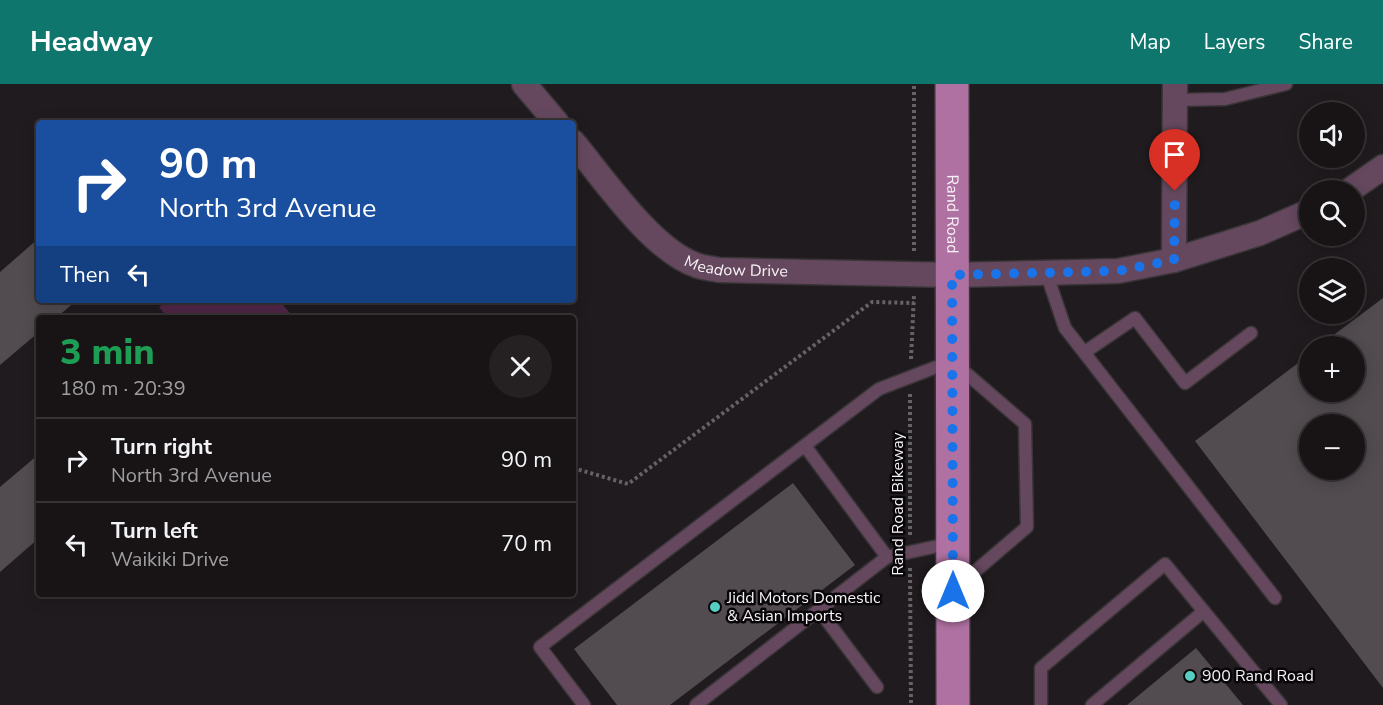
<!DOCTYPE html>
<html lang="en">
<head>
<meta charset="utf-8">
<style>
  body { margin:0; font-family:"Nunito Sans",sans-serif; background:#252123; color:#f1f3f6; height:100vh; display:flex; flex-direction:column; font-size:22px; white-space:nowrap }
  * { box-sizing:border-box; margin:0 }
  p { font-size:20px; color:#9f9ea1 }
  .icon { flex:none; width:33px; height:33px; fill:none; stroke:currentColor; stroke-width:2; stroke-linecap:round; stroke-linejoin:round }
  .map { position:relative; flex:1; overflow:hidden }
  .side { position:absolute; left:36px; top:231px; width:540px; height:282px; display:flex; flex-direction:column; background:#181416; border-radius:6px; box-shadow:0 3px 15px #0003,0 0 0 2px #363335 }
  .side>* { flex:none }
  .hud { position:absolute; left:36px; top:36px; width:540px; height:183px; border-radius:6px; box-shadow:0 3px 15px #0003,0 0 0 2px #363335; background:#1a4fa0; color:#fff; overflow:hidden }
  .fabs { position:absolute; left:1299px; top:18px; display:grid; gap:12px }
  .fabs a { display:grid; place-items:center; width:66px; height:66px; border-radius:50%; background:#181416; box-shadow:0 3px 15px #0003,0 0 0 2px #363335; font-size:30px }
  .pin { position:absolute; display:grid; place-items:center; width:51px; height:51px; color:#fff; margin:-62px -26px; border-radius:50% 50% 50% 0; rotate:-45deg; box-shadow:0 0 6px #0007 }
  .pin .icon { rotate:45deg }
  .me { position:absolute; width:66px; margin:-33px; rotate:0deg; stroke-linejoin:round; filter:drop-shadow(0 0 4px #0008) }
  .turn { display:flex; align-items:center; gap:21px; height:126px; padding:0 24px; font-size:27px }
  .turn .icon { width:78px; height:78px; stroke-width:2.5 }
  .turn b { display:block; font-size:42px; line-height:51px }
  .then { display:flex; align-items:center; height:57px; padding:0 24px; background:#0003; gap:12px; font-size:22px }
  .round { display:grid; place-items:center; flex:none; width:63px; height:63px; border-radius:32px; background:#252123 }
  .headline { display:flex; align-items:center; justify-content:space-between; height:102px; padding:0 24px }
  h1 { font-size:36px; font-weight:800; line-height:45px; color:#1e9e55 }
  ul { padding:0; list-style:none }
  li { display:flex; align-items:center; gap:18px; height:84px; padding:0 24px; border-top:2px solid #363335 }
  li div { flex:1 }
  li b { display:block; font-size:22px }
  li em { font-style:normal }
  header { display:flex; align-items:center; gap:36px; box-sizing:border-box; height:84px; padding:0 30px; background:#0f766e; color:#fff }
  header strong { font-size:28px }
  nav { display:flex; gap:33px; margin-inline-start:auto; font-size:21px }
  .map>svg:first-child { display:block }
  .green { fill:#522749 }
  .building { fill:#524c50; fill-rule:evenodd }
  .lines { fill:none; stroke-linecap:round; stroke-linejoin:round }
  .lane-casing { stroke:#3a3538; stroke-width:15 }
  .street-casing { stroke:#3a3538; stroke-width:27 }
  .primary-casing { stroke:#3a3538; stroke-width:36 }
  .path { stroke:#666265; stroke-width:4; stroke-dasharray:3 3; stroke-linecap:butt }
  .lane { stroke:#65485e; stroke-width:12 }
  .street { stroke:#65485e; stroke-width:24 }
  .primary { stroke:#af71a1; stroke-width:33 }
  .route { stroke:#1a73e8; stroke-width:10; stroke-dasharray:0 18 }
  .poi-dot { fill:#57cec1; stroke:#080608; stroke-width:2 }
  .labels { text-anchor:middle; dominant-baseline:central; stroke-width:5; stroke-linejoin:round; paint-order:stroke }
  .street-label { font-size:16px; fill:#f7f3f6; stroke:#080608 }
  .poi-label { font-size:16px; fill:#f7f3f6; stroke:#080608; text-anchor:start }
</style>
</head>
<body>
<header>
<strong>Headway</strong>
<nav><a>Map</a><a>Layers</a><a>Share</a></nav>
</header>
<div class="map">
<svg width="1383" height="621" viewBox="0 0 1383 621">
  <rect width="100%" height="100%" fill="#201b1e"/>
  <polygon class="green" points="168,216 279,216 294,234 168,234 159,223"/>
  <g class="building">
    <polygon points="39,154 39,216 77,216 56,234 39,234 39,248 0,281 0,188"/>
    <path d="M1383 214V604L1195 357 1310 270V308H1354V262H1319ZM1310 340H1354V386H1310Z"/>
    <polygon points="39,370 39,454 0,488 0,403"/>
    <polygon points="793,399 855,481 670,621 617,621 574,565"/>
    <polygon points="1196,564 1243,621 1127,621"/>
  </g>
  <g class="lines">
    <defs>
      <g id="lane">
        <polyline points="1175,16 1225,15 1286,0"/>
        <polyline points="1046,188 1065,244 1275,514"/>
        <polyline points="1085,268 1135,234 1185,299 1251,249"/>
        <polyline points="805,362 887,473"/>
        <polyline points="819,526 877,603"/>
        <polyline points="584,621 540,563 879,305 952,277 1025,340 1027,443 958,502"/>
        <polyline points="696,621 887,473 952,459"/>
        <polyline points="1041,621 1041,584 1165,480 1281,621"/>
        <polyline points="1092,621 1204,527"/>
      </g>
      <g id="street">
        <polyline points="524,0 557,39"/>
        <path id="s1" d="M573 58C603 94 652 166 696 181 703 184 711 184 719 186L952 191 1118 187 1174 176 1260 149 1310 127"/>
        <polyline points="1350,106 1383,83"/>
        <polyline points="1174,176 1175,0"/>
      </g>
      <g id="primary">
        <path id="s2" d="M952 0 953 621"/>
      </g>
    </defs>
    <use href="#lane" class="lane-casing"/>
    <use href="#street" class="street-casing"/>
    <use href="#primary" class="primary-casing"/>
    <g class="path">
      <polyline points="914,167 914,0"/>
      <polyline points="911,275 914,211"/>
      <polyline points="910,310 910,452"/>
      <polyline points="573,384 628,400 872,218 914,219"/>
      <polyline points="910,484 911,621"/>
    </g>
    <use href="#lane" class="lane"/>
    <use href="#street" class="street"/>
    <use href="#primary" class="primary"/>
  </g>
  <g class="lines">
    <polyline class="route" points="953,507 952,191 1118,187 1174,176 1175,107"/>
  </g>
  <g class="poi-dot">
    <circle cx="715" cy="523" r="6"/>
    <circle cx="1190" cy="592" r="6"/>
  </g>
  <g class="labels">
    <g class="street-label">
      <text stroke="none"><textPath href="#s2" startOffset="130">Rand Road</textPath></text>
      <text stroke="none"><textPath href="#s1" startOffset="216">Meadow Drive</textPath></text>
      <text transform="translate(898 420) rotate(-90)">Rand Road Bikeway</text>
    </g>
    <g class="poi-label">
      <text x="727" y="514">Jidd Motors Domestic<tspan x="727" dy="18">&amp; Asian Imports</tspan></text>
      <text x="1202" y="592">900 Rand Road</text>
    </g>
  </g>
</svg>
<div class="fabs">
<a><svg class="icon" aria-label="sound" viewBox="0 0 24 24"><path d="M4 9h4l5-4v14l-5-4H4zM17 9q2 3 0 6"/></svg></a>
<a><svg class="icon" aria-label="search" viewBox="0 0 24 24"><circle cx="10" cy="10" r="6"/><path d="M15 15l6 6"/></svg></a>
<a><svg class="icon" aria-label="layers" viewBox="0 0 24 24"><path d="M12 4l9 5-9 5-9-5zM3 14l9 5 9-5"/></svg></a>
<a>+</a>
<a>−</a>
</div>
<div class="pin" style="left:1175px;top:107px;background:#d93025"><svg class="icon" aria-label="arrive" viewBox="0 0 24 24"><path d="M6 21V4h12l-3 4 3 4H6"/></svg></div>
<svg class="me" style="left:953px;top:507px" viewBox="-20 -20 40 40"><circle r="19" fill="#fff"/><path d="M0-13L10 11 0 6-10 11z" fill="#1a73e8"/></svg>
<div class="hud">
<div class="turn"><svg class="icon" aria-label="right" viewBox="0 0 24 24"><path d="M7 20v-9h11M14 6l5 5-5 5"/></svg><div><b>90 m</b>North 3rd Avenue</div></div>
<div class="then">Then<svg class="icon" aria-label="left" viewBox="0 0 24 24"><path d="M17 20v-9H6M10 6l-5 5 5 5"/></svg></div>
</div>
<section class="side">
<div class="headline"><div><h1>3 min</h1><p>180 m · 20:39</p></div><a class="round"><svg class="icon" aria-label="close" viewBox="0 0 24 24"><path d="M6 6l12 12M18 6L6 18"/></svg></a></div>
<ul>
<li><svg class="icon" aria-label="right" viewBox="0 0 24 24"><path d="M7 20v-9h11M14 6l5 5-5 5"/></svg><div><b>Turn right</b><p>North 3rd Avenue</p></div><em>90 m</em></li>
<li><svg class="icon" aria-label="left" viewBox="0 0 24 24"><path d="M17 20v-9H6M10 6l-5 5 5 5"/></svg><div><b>Turn left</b><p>Waikiki Drive</p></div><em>70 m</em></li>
</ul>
</section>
</div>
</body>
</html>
